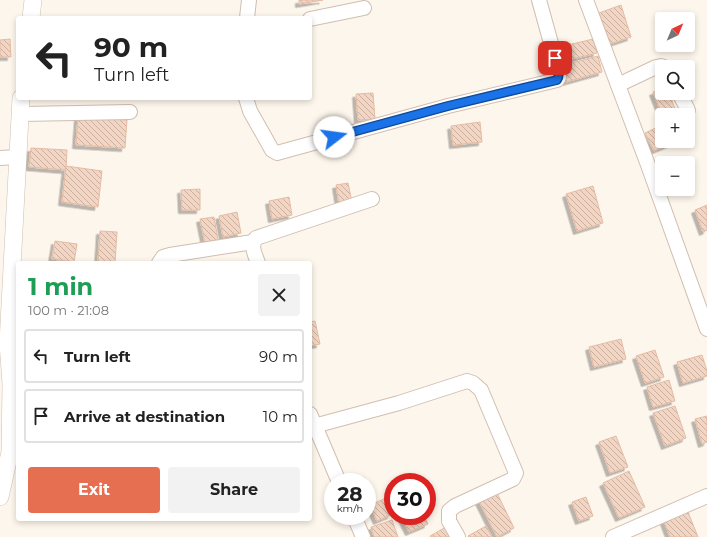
<!DOCTYPE html>
<html lang="en">
<head>
<meta charset="utf-8">
<style>
  body { margin:0; font-family:Montserrat,sans-serif; background:#f2f2f2; color:#222; height:100vh; display:flex; flex-direction:column; font-size:15px; white-space:nowrap }
  * { box-sizing:border-box; margin:0 }
  p { font-size:13px; color:#767676 }
  .icon { flex:none; width:22px; height:22px; fill:none; stroke:currentColor; stroke-width:2; stroke-linecap:round; stroke-linejoin:round }
  .map { position:relative; flex:1; overflow:hidden }
  .details { position:absolute; left:16px; top:261px; width:296px; height:260px; display:flex; flex-direction:column; background:#fff; border-radius:4px; box-shadow:0 2px 6px #0003 }
  .details>* { flex:none }
  .banner { position:absolute; left:16px; top:16px; width:296px; height:84px; border-radius:4px; box-shadow:0 2px 6px #0003; background:#fff; color:#222; overflow:hidden }
  .needle { width:26px; rotate:44deg }
  .fabs { position:absolute; left:655px; top:12px; display:grid; gap:8px }
  .fabs a { display:grid; place-items:center; width:40px; height:40px; border-radius:4px; background:#fff; box-shadow:0 2px 6px #0003; font-size:20px }
  .speed { position:absolute; left:324px; top:473px; display:flex; gap:8px; font-size:20px; font-weight:700; text-align:center }
  .speed>* { display:grid; place-content:center; width:52px; height:52px; border-radius:50%; background:#fff; box-shadow:0 2px 6px #0003; line-height:1 }
  .speed small { font-size:10px; font-weight:400 }
  .speed .limit { border:6px solid #d22; background:#fff; color:#111 }
  .pin { position:absolute; display:grid; place-items:center; width:34px; height:34px; color:#fff; margin:-17px; border-radius:8px; box-shadow:0 2px 6px #0006 }
  .me { position:absolute; width:44px; margin:-22px; rotate:75deg; stroke-linejoin:round; filter:drop-shadow(0 0 3px #0008) }
  .turn { display:flex; align-items:center; gap:14px; height:84px; padding:0 12px; font-size:18px }
  .turn .icon { width:52px; height:52px; stroke-width:2.5 }
  .turn b { display:block; font-size:28px; line-height:34px }
  .round { display:grid; place-items:center; flex:none; width:42px; height:42px; border-radius:4px; background:#f2f2f2 }
  .head { display:flex; align-items:center; justify-content:space-between; height:68px; padding:0 12px }
  h1 { font-size:24px; font-weight:700; line-height:30px; color:#1e9e55 }
  .button { display:flex; gap:8px; margin-top:auto; padding:8px 12px }
  .button a { flex:1; height:46px; border-radius:4px; background:#e76f51; color:#fff; font-size:16px; font-weight:700; line-height:46px; text-align:center }
  .button a+a { background:#f2f2f2; color:#222 }
  ul { padding:0; list-style:none }
  li { display:flex; align-items:center; gap:12px; height:54px; margin:0 8px 6px; padding:0 4px; border:2px solid #e0e0e0; border-radius:4px }
  li div { flex:1 }
  li b { display:block; font-size:15px }
  li em { font-style:normal }
  .map>svg:first-child { display:block }
  .building { fill:url(#building-back-hatch); stroke:#e6bba3; filter:url(#shadow) }
  .lines { fill:none; stroke-linecap:round; stroke-linejoin:round }
  .minor-casing { stroke:#d1beb0; stroke-width:16 }
  .tertiary-casing { stroke:#d1beb0; stroke-width:18 }
  .minor { stroke:#fff; stroke-width:14 }
  .tertiary { stroke:#fff; stroke-width:17 }
  .route-casing { stroke:#114b97; stroke-width:10 }
  .route { stroke:#1a73e8; stroke-width:7 }
</style>
</head>
<body>
<div class="map">
<svg width="707" height="537" viewBox="0 0 707 537">
  <defs>
    <pattern id="building-back-hatch" width="6" height="6" patternUnits="userSpaceOnUse"><rect width="6" height="6" fill="#f3d5c3"/><path d="M-1 5l2 2M0 0l6 6M5-1l2 2" fill="none" stroke="#cab0a1"/></pattern>
    <filter id="shadow"><feDropShadow dx="-3.5" dy="3.5" stdDeviation="0" flood-color="#0004"/></filter>
  </defs>
  <rect width="100%" height="100%" fill="#fdf6ec"/>
  <g class="building">
    <polygon points="299,0 323,0 299,4"/>
    <polygon points="621,5 631,37 610,44 599,13"/>
    <polygon points="10,39 11,57 0,57 0,40"/>
    <polygon points="593,39 597,53 568,60 564,46"/>
    <polygon points="598,56 602,72 566,82 561,66"/>
    <polygon points="662,89 662,93 669,93 677,114 674,115 662,115 653,92"/>
    <polygon points="373,93 375,119 358,120 356,94"/>
    <polygon points="78,117 127,120 125,148 76,145"/>
    <polygon points="480,122 482,142 453,145 451,126"/>
    <polygon points="662,125 662,141 677,141 654,151 645,133"/>
    <polygon points="31,148 67,150 66,170 29,167"/>
    <polygon points="66,166 102,171 98,207 62,202"/>
    <polygon points="348,183 352,202 339,204 336,185"/>
    <polygon points="593,186 603,223 577,231 566,194"/>
    <polygon points="200,189 200,210 182,210 181,190"/>
    <polygon points="289,197 292,215 272,219 269,201"/>
    <polygon points="707,205 707,230 703,232 695,210"/>
    <polygon points="237,212 241,233 223,237 219,216"/>
    <polygon points="214,217 218,240 205,243 200,219"/>
    <polygon points="100,231 117,232 115,263 98,263"/>
    <polygon points="55,241 77,244 74,262 52,259"/>
    <polygon points="315,321 320,344 310,346 310,322"/>
    <polygon points="621,339 626,359 594,367 589,347"/>
    <polygon points="655,350 664,377 645,383 636,356"/>
    <polygon points="702,355 707,371 707,376 683,383 677,362"/>
    <polygon points="669,380 675,401 653,407 647,387"/>
    <polygon points="675,406 686,438 665,446 653,413"/>
    <polygon points="707,416 707,442 702,444 695,419"/>
    <polygon points="616,436 628,467 610,473 599,442"/>
    <polygon points="629,471 645,507 619,518 603,483"/>
    <polygon points="364,477 366,482 352,482"/>
    <polygon points="367,485 373,499 367,502"/>
    <polygon points="496,491 514,528 497,537 478,499"/>
    <polygon points="586,497 593,516 579,521 572,502"/>
    <polygon points="384,499 391,515 377,521 370,505"/>
    <polygon points="686,507 698,537 670,537 662,516"/>
    <polygon points="407,516 424,516 428,524 409,532 402,518"/>
    <polygon points="392,520 398,537 374,537 371,527"/>
    <polygon points="486,526 492,537 469,537 468,536"/>
    <polygon points="446,527 452,537 431,537 430,536"/>
  </g>
  <g class="lines">
    <defs>
      <g id="minor">
        <polyline points="586,0 648,165 707,329"/>
        <polyline points="247,18 249,0"/>
        <polyline points="310,19 364,8"/>
        <polyline points="618,85 656,67 661,66 664,67"/>
        <polyline points="679,93 688,110"/>
        <polyline points="246,98 250,111 272,150 277,153 448,106 557,80 559,77 559,72 539,0"/>
        <polyline points="21,114 130,112"/>
        <polyline points="0,158 18,157"/>
        <polyline points="159,263 163,257 170,255 253,242"/>
        <path d="M258 263C255 254 250 247 256 238L372 199"/>
        <polyline points="310,414 339,482"/>
        <polyline points="314,426 399,403 467,381 473,383 481,390 516,473 513,479 455,506 449,511 449,521 458,537"/>
        <polyline points="354,516 363,537"/>
        <polyline points="613,537 707,496"/>
      </g>
      <g id="tertiary">
        <polyline points="31,18 33,0"/>
        <polyline points="0,497 10,452 11,384 8,343 21,98"/>
      </g>
    </defs>
    <use href="#minor" class="minor-casing"/>
    <use href="#tertiary" class="tertiary-casing"/>
    <use href="#minor" class="minor"/>
    <use href="#tertiary" class="tertiary"/>
  </g>
  <g class="lines">
    <defs>
      <path id="route" d="M334 137 448 106 557 80C561 74 557 65 555 58"/>
    </defs>
    <use href="#route" class="route-casing"/>
    <use href="#route" class="route"/>
  </g>
</svg>
<div class="fabs">
<a><svg class="needle" viewBox="-14 -14 28 28"><path d="M0-13l5 13h-10z" fill="#e53935"/><path d="M0 13l5-13h-10z" fill="#767676"/></svg></a>
<a><svg class="icon" aria-label="search" viewBox="0 0 24 24"><circle cx="10" cy="10" r="6"/><path d="M15 15l6 6"/></svg></a>
<a>+</a>
<a>−</a>
</div>
<div class="speed"><div>28<small>km/h</small></div><div class="limit">30</div></div>
<div class="pin" style="left:555px;top:58px;background:#d93025"><svg class="icon" aria-label="arrive" viewBox="0 0 24 24"><path d="M6 21V4h12l-3 4 3 4H6"/></svg></div>
<svg class="me" style="left:334px;top:137px" viewBox="-20 -20 40 40"><circle r="19" fill="#fff"/><path d="M0-13L10 11 0 6-10 11z" fill="#1a73e8"/></svg>
<div class="banner">
<div class="turn"><svg class="icon" aria-label="left" viewBox="0 0 24 24"><path d="M17 20v-9H6M10 6l-5 5 5 5"/></svg><div><b>90 m</b>Turn left</div></div>
</div>
<section class="details">
<div class="head"><div><h1>1 min</h1><p>100 m · 21:08</p></div><a class="round"><svg class="icon" aria-label="close" viewBox="0 0 24 24"><path d="M6 6l12 12M18 6L6 18"/></svg></a></div>
<ul>
<li><svg class="icon" aria-label="left" viewBox="0 0 24 24"><path d="M17 20v-9H6M10 6l-5 5 5 5"/></svg><div><b>Turn left</b></div><em>90 m</em></li>
<li><svg class="icon" aria-label="arrive" viewBox="0 0 24 24"><path d="M6 21V4h12l-3 4 3 4H6"/></svg><div><b>Arrive at destination</b></div><em>10 m</em></li>
</ul>
<div class="button"><a>Exit</a><a>Share</a></div>
</section>
</div>
</body>
</html>
